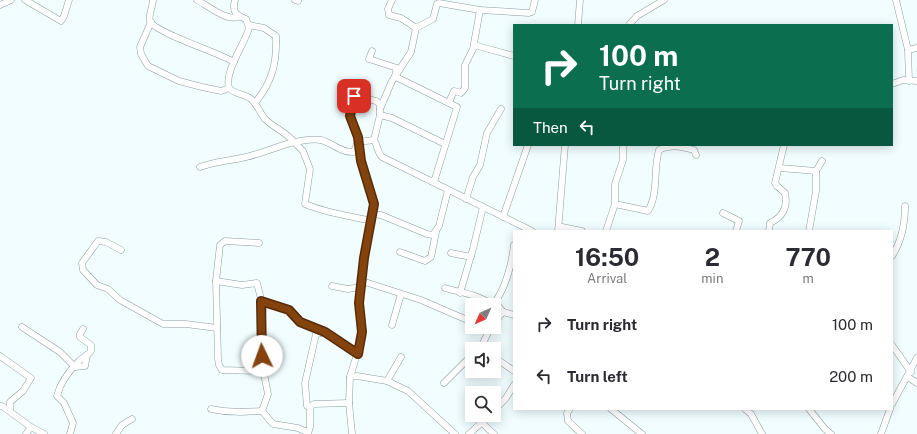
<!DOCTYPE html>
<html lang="en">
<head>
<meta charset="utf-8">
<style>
  body { margin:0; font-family:"Public Sans",sans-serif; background:#f7f7f7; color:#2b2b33; height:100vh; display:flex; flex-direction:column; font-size:15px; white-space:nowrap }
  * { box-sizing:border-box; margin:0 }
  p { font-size:13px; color:#7c7c81 }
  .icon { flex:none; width:22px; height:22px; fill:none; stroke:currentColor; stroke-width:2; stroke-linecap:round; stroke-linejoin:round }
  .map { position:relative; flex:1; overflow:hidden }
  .drawer { position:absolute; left:513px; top:230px; width:380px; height:180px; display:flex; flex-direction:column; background:#fff; border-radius:0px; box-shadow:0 2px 10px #0003 }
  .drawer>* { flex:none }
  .guide { position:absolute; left:513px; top:24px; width:380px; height:122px; border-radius:0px; box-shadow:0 2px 10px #0003; background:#0b6e4f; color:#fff; overflow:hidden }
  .needle { width:26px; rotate:225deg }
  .controls { position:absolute; left:465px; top:298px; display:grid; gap:8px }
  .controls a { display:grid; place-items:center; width:36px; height:36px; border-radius:0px; background:#fff; box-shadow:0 2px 10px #0003; font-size:20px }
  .pin { position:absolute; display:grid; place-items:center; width:34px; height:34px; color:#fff; margin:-17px; border-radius:8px; box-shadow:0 2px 6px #0006 }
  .me { position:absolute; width:44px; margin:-22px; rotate:357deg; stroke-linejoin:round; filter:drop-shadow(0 0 3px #0008) }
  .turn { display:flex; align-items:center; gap:14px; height:84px; padding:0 20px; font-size:18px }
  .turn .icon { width:52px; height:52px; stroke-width:2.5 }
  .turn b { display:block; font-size:28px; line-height:34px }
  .then { display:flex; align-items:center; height:38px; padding:0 20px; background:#0003; gap:8px; font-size:15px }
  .eta { display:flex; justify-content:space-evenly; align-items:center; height:68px; text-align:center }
  .eta b { font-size:24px; font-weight:700; line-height:28px }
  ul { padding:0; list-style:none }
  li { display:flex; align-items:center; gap:12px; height:52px; padding:0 20px }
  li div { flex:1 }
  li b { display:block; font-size:15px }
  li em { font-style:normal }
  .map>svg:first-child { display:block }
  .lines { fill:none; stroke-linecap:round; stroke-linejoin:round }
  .minor-casing { stroke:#8a9d9f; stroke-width:7 }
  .minor { stroke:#fff; stroke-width:6 }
  .route-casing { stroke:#562c08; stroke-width:10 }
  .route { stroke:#84430d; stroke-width:7 }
</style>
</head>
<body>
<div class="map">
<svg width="917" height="434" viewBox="0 0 917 434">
  <rect width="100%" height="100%" fill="#f1fdff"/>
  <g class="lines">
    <defs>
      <g id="minor">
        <polyline points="25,0 61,21 64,16 69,0"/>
        <path d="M153 0C153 6 148 16 150 21 155 33 218 52 234 62"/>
        <path d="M197 0C208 6 226 21 239 17"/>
        <path d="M235 0C232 11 235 15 246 19L249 28C245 44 224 71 229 88 235 95 244 93 251 99 257 104 260 113 265 119 274 128 286 132 294 142 303 141 312 138 321 140 333 143 341 153 354 152L357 143"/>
        <polyline points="295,0 298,1"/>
        <polyline points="392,0 388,9 389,15 401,18 416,28"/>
        <polyline points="896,0 908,50 909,81"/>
        <polyline points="0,5 11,0"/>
        <polyline points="151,22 140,47 141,54 148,66 179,81 202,87 221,91 229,88"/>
        <path d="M249 25 264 28 276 36C277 64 272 82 255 103"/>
        <polyline points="578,25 580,0"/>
        <polyline points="629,25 637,16 664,0"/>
        <polyline points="416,28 433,19 437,4 439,3 480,10 529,13 532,12 535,0"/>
        <polyline points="474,45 514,56"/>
        <polyline points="908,50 917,48"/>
        <polyline points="372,51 369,59 397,68 395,76 398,78 457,107 434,182"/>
        <polyline points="892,84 903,80 917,81"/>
        <polyline points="449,102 454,91 461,93 465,88 465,65 473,49 480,10"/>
        <polyline points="380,109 392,81 411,52 416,28"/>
        <polyline points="380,115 392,118 445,144"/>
        <polyline points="358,142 374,140"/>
        <path d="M200 167C215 161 230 161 246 157 263 153 278 146 294 142L303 151 310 169 305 204C326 213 350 216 372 221"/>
        <polyline points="780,168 816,171"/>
        <polyline points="466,199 473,177 480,165 487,133 501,109"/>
        <path d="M615 204 648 211C659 193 653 169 659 150 670 144 682 147 694 150L696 155"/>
        <polyline points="723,213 739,221 736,231"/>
        <polyline points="373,214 381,215 427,234 433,235 439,226 448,190"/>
        <polyline points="503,217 528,145"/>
        <polyline points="558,231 565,145"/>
        <polyline points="561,231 562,227 582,231"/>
        <polyline points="606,231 615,204 615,184 623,160 623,145"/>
        <path d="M769 231 770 223C783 217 788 207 785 193L777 186 775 183 784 145"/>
        <polyline points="809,231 816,191 816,171 822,161"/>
        <polyline points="259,243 225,241 220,245 216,281 218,359 219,365 222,370 257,371 263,369"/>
        <polyline points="121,250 106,242 98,241 82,263 83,270 97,285 108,289 120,300 163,324 186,324 217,328"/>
        <polyline points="400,252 425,261 431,257 436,232"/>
        <polyline points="451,253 471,257"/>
        <path d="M892 256C901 242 905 223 905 206"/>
        <polyline points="216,281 242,285 257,283 263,307 261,341 263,369 268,394 262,411"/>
        <polyline points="332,286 348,289 361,287 365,282 421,300 472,322"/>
        <path d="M445 288C461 293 478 294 492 305"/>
        <polyline points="460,293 473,249 483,207"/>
        <polyline points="261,301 289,310 300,322 325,332 358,354"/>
        <path d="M503 312 495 302C506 287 512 263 514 245"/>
        <polyline points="501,314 503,312 514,315"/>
        <polyline points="494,324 501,314"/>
        <polyline points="392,325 401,294"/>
        <polyline points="22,327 60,352 75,367"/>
        <polyline points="892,345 911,372"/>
        <polyline points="484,349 483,343 491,327"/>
        <polyline points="0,356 31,378 23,391 10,402 10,411"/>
        <polyline points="494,357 514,371"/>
        <polyline points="75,367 85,366 87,355"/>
        <polyline points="350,377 357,376 387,381 408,391 455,434"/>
        <polyline points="908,377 917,383"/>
        <polyline points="387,381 401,357"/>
        <polyline points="444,383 472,355"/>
        <polyline points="892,404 917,358"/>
        <polyline points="0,406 2,406 31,427 44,434"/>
        <polyline points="310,407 307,406 305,383 316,334 323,333"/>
        <path d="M211 409C229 413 245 412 262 411"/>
        <polyline points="570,409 567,413 568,421 582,434"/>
        <polyline points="611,409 642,434"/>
        <polyline points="745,409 751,414 762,434"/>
        <polyline points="809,409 825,429 831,434"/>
        <polyline points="262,411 273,424 298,428 307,432"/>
        <polyline points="494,411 506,398 514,385"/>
        <polyline points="482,423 494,434"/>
        <polyline points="26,434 31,427"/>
        <path d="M70 434 73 423 64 403 57 396C60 383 70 370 79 361 83 357 88 355 91 351V345L80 337V334L83 329"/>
        <polyline points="116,434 122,425 132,419"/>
        <polyline points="308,434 310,427 310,407 314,404 349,403"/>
        <path d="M352 434 349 403 350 377 361 341 362 320 359 303 364 258 374 204 361 161 357 137 350 116 354 96 376 101 380 104V115L374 140C378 146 377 152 382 157L532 231"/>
        <polyline points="469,434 490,415"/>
        <polyline points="881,434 890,409"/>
      </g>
    </defs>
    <use href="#minor" class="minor-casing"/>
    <use href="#minor" class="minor"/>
  </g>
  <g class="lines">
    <defs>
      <polyline id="route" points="262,356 261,301 289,310 300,322 325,332 358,354 362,332 359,303 364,258 374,204 361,161 358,137 350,116 354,96"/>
    </defs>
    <use href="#route" class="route-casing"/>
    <use href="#route" class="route"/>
  </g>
</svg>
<div class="controls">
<a><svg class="needle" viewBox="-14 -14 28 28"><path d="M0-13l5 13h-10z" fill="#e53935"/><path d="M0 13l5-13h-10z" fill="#7c7c81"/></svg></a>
<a><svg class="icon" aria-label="sound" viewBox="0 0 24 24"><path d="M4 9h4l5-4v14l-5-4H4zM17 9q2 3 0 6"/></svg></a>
<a><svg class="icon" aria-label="search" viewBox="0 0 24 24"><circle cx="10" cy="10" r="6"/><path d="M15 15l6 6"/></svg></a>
</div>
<div class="pin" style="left:354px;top:96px;background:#d93025"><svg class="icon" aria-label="arrive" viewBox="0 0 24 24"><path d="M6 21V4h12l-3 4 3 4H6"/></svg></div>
<svg class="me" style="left:262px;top:356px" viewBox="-20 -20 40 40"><circle r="19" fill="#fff"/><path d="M0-13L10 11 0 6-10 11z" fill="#84430d"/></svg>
<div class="guide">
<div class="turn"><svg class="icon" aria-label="right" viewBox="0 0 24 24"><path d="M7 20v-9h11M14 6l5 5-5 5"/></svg><div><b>100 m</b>Turn right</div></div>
<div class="then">Then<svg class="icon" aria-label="left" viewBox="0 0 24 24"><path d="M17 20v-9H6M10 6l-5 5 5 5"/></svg></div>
</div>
<section class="drawer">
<div class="eta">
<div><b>16:50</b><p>Arrival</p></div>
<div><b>2</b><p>min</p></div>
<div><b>770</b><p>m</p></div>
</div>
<ul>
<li><svg class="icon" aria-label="right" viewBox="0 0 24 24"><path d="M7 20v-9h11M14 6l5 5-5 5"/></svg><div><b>Turn right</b></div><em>100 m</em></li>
<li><svg class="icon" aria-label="left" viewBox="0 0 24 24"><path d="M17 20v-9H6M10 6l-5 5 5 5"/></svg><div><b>Turn left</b></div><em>200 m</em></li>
</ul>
</section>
</div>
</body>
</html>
